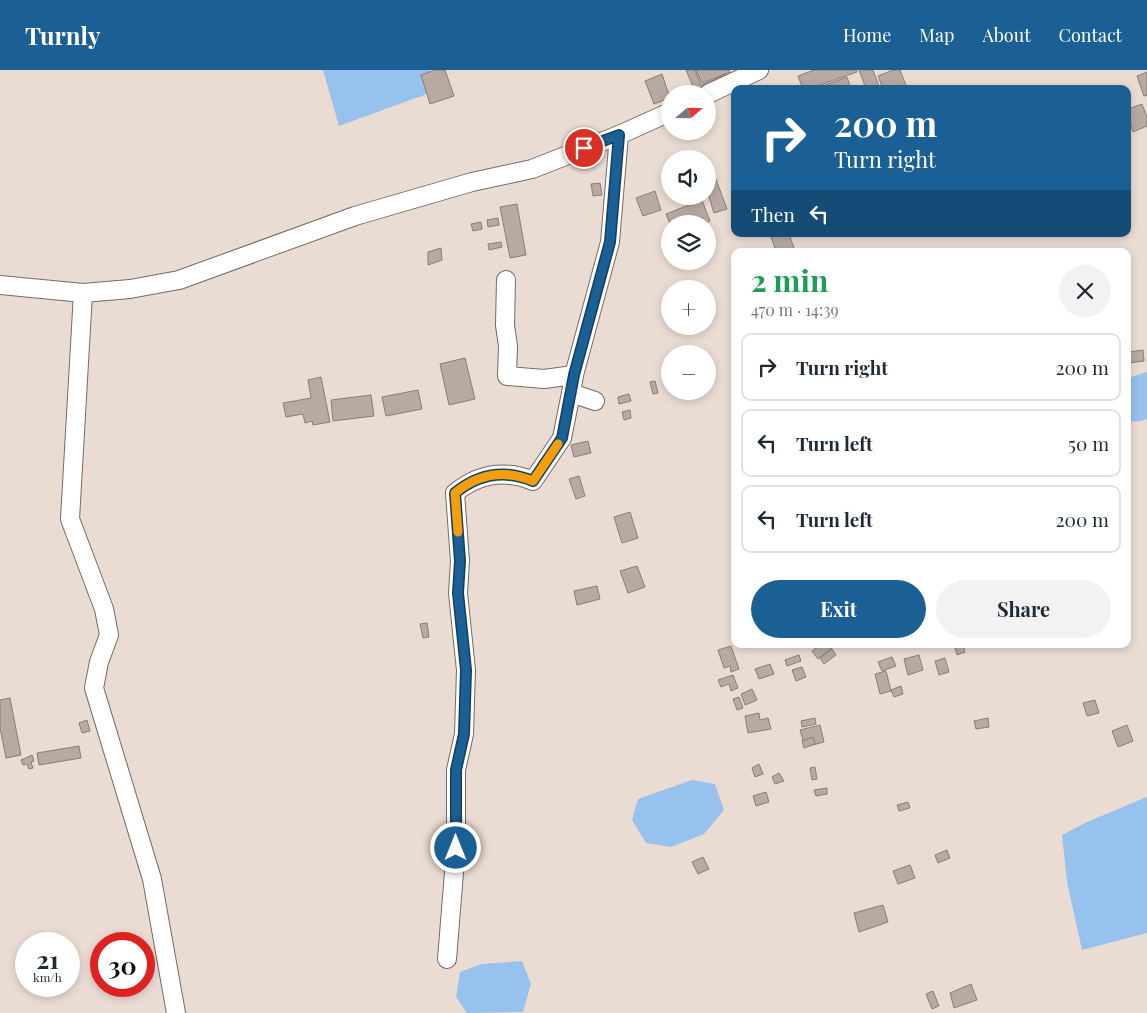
<!DOCTYPE html>
<html lang="en">
<head>
<meta charset="utf-8">
<style>
  body { margin:0; font-family:"Playfair Display",serif; background:#f2f2f3; color:#1f2937; height:100vh; display:flex; flex-direction:column; font-size:19px; white-space:nowrap }
  * { box-sizing:border-box; margin:0 }
  p { font-size:16px; color:#747a83 }
  .icon { flex:none; width:28px; height:28px; fill:none; stroke:currentColor; stroke-width:2; stroke-linecap:round; stroke-linejoin:round }
  .map { position:relative; flex:1; overflow:hidden }
  .side { position:absolute; left:731px; top:178px; width:400px; height:400px; display:flex; flex-direction:column; background:#fff; border-radius:10px; box-shadow:0 2px 8px #0003 }
  .side>* { flex:none }
  .guide { position:absolute; left:731px; top:15px; width:400px; height:152px; border-radius:10px; box-shadow:0 2px 8px #0003; background:#1b6094; color:#fff; overflow:hidden }
  .needle { width:32px; rotate:70deg }
  .tools { position:absolute; left:661px; top:15px; display:grid; gap:10px }
  .tools a { display:grid; place-items:center; width:55px; height:55px; border-radius:50%; background:#fff; box-shadow:0 2px 8px #0003; font-size:25px }
  .speed { position:absolute; left:15px; top:862px; display:flex; gap:10px; font-size:25px; font-weight:700; text-align:center }
  .speed>* { display:grid; place-content:center; width:65px; height:65px; border-radius:50%; background:#fff; box-shadow:0 2px 8px #0003; line-height:1 }
  .speed small { font-size:12px; font-weight:400 }
  .speed .limit { border:8px solid #d22; background:#fff; color:#111 }
  .pin { position:absolute; display:grid; place-items:center; width:42px; height:42px; color:#fff; margin:-21px; border:2px solid #fff; border-radius:50%; box-shadow:0 1px 5px #0007 }
  .me { position:absolute; width:55px; margin:-28px; rotate:0deg; stroke-linejoin:round; filter:drop-shadow(0 0 4px #0008) }
  .turn { display:flex; align-items:center; gap:18px; height:105px; padding:0 20px; font-size:22px }
  .turn .icon { width:65px; height:65px; stroke-width:2.5 }
  .turn b { display:block; font-size:35px; line-height:42px }
  .then { display:flex; align-items:center; height:48px; padding:0 20px; background:#0003; gap:10px; font-size:19px }
  .round { display:grid; place-items:center; flex:none; width:52px; height:52px; border-radius:26px; background:#f2f2f3 }
  .headline { display:flex; align-items:center; justify-content:space-between; height:85px; padding:0 20px }
  h1 { font-size:30px; font-weight:700; line-height:38px; color:#1e9e55 }
  .cta { display:flex; gap:10px; margin-top:auto; padding:10px 20px }
  .cta a { flex:1; height:58px; border-radius:30px; background:#1b6094; color:#fff; font-size:20px; font-weight:700; line-height:58px; text-align:center }
  .cta a+a { background:#f2f2f3; color:#1f2937 }
  ul { padding:0; list-style:none }
  li { display:flex; align-items:center; gap:15px; height:68px; margin:0 10px 8px; padding:0 10px; border:2px solid #e0e1e3; border-radius:10px }
  li div { flex:1 }
  li b { display:block; font-size:19px }
  li em { font-style:normal }
  header { display:flex; align-items:center; gap:30px; box-sizing:border-box; height:70px; padding:0 25px; background:#1b6094; color:#fff }
  header strong { font-size:24px }
  nav { display:flex; gap:28px; margin-inline-start:auto; font-size:18px }
  .map>svg:first-child { display:block }
  .water { fill:#97c2ed }
  .building { fill:#b8aaa2; stroke:#8a7d75 }
  .lines { fill:none; stroke-linecap:round; stroke-linejoin:round }
  .minor-casing { stroke:#776a63; stroke-width:20 }
  .minor { stroke:#fff; stroke-width:18 }
  .route-casing { stroke:#123e60; stroke-width:12 }
  .route { stroke:#1b6094; stroke-width:9 }
  .slow { stroke:#f59e0b; stroke-width:9 }
</style>
</head>
<body>
<header>
<strong>Turnly</strong>
<nav><a>Home</a><a>Map</a><a>About</a><a>Contact</a></nav>
</header>
<div class="map">
<svg width="1147" height="943" viewBox="0 0 1147 943">
  <rect width="100%" height="100%" fill="#ebdcd3"/>
  <g class="water">
    <polygon points="323,0 430,0 427,24 339,56"/>
    <polygon points="1147,302 1147,349 1141,351 1128,352 1128,308"/>
    <polygon points="692,710 715,714 724,740 704,764 671,777 646,773 632,750 638,729"/>
    <polygon points="1147,727 1147,863 1082,880 1067,812 1062,765 1087,752"/>
    <polygon points="522,891 531,914 523,942 467,943 456,927 460,902 481,894"/>
  </g>
  <g class="building">
    <polygon points="435,0 445,0 454,26 430,34 421,5"/>
    <polygon points="686,0 695,0 701,15 727,4 730,11 696,24"/>
    <polygon points="696,0 729,0 730,2 702,13"/>
    <polygon points="814,0 856,0 857,2 809,19 803,19 798,6"/>
    <polygon points="859,0 873,0 880,19 866,19"/>
    <polygon points="893,0 900,0 907,18 883,19 878,6"/>
    <polygon points="1147,2 1147,25 1144,26 1137,6"/>
    <polygon points="662,4 670,28 654,34 645,11"/>
    <polygon points="847,7 851,19 815,19"/>
    <polygon points="1142,34 1147,47 1147,56 1133,62 1128,47 1128,39"/>
    <polygon points="712,99 727,139 714,143 708,124 708,100"/>
    <polygon points="600,113 602,125 593,126 591,114"/>
    <polygon points="655,121 661,140 643,146 636,128"/>
    <polygon points="702,130 710,151 703,154 670,154 666,144"/>
    <polygon points="517,134 526,185 510,188 500,137"/>
    <polygon points="498,148 499,155 488,157 487,150"/>
    <polygon points="481,152 482,159 473,161 471,154"/>
    <polygon points="781,164 789,164 795,181 776,181 771,167"/>
    <polygon points="501,172 502,177 489,180 488,174"/>
    <polygon points="441,178 442,190 428,195 428,182"/>
    <polygon points="1143,280 1144,291 1129,293 1128,282"/>
    <polygon points="465,288 475,329 449,335 440,294"/>
    <polygon points="321,307 330,352 313,355 312,351 305,353 303,344 286,347 283,333 311,328 308,310"/>
    <polygon points="655,311 658,323 653,324 650,312"/>
    <polygon points="418,320 422,339 386,346 382,327"/>
    <polygon points="629,324 631,331 619,334 618,327"/>
    <polygon points="371,325 374,346 333,351 331,330"/>
    <polygon points="630,340 631,348 624,350 622,342"/>
    <polygon points="588,371 591,383 574,387 571,375"/>
    <polygon points="579,406 585,426 576,429 569,409"/>
    <polygon points="630,442 638,468 622,473 614,447"/>
    <polygon points="637,496 645,517 628,523 620,501"/>
    <polygon points="597,516 600,529 577,535 574,521"/>
    <polygon points="427,553 429,567 423,568 420,554"/>
    <polygon points="822,574 837,574 818,589 812,581"/>
    <polygon points="963,575 965,582 957,585 955,578"/>
    <polygon points="731,576 739,599 731,602 730,596 724,598 718,580"/>
    <polygon points="832,579 836,585 824,594 820,588"/>
    <polygon points="799,585 801,591 787,596 785,590"/>
    <polygon points="919,585 923,600 908,605 904,589"/>
    <polygon points="892,587 896,596 882,601 878,592"/>
    <polygon points="945,588 949,602 939,605 935,591"/>
    <polygon points="770,594 774,604 759,609 755,599"/>
    <polygon points="802,597 806,607 796,611 792,600"/>
    <polygon points="886,601 891,621 880,624 875,604"/>
    <polygon points="733,605 738,618 731,621 729,614 721,617 718,610"/>
    <polygon points="901,616 903,624 894,627 891,620"/>
    <polygon points="752,619 757,630 745,635 741,624"/>
    <polygon points="739,627 743,638 737,640 733,629"/>
    <polygon points="10,628 21,685 6,688 0,658 0,630"/>
    <polygon points="1095,630 1099,643 1087,646 1083,633"/>
    <polygon points="759,643 760,650 768,648 771,659 748,663 745,646"/>
    <polygon points="815,648 816,654 802,657 801,651"/>
    <polygon points="988,648 989,657 976,659 974,651"/>
    <polygon points="87,650 90,661 82,663 79,653"/>
    <polygon points="820,655 824,672 805,677 800,660"/>
    <polygon points="1127,655 1133,671 1118,677 1112,661"/>
    <polygon points="813,667 815,674 804,678 802,671"/>
    <polygon points="79,676 81,688 39,695 37,683"/>
    <polygon points="32,685 34,691 31,692 33,698 29,699 27,694 23,695 21,690"/>
    <polygon points="759,694 763,704 755,707 752,698"/>
    <polygon points="815,697 817,709 812,710 810,698"/>
    <polygon points="779,703 784,711 775,714 772,707"/>
    <polygon points="827,718 827,724 816,726 814,720"/>
    <polygon points="766,722 769,732 756,736 753,726"/>
    <polygon points="908,732 910,738 899,741 897,735"/>
    <polygon points="947,780 950,788 938,793 935,785"/>
    <polygon points="703,787 709,799 698,804 692,792"/>
    <polygon points="910,795 915,808 898,814 893,801"/>
    <polygon points="883,835 888,852 859,862 854,843"/>
    <polygon points="971,914 977,930 954,938 950,923"/>
    <polygon points="933,921 939,936 932,939 926,924"/>
  </g>
  <g class="lines">
    <defs>
      <g id="minor">
        <polyline points="708,24 759,0"/>
        <polyline points="506,210 505,255 508,276 507,306 544,309 574,305"/>
        <polyline points="0,215 83,223 130,219 179,210 355,146 472,112 532,99 619,65 670,42"/>
        <polyline points="83,223 70,449 104,539 109,565 99,592 94,618 152,809 176,943"/>
        <polyline points="595,331 571,323 574,305 610,172 619,65"/>
        <path d="M447 889 456 778V700L464 664 466 600 458 523 460 491 455 423C478 404 504 399 533 411L562 368 571 323"/>
      </g>
    </defs>
    <use href="#minor" class="minor-casing"/>
    <use href="#minor" class="minor"/>
  </g>
  <g class="lines">
    <defs>
      <path id="route" d="M456 778V700L464 664 466 600 458 523 460 491 455 423C478 404 504 399 533 411L562 368 574 305 610 172 619 65 584 78"/>
    </defs>
    <use href="#route" class="route-casing"/>
    <use href="#route" class="route"/>
    <path class="slow" d="M458 462 455 423C478 404 504 399 533 411L558 374"/>
  </g>
</svg>
<div class="tools">
<a><svg class="needle" viewBox="-14 -14 28 28"><path d="M0-13l5 13h-10z" fill="#e53935"/><path d="M0 13l5-13h-10z" fill="#747a83"/></svg></a>
<a><svg class="icon" aria-label="sound" viewBox="0 0 24 24"><path d="M4 9h4l5-4v14l-5-4H4zM17 9q2 3 0 6"/></svg></a>
<a><svg class="icon" aria-label="layers" viewBox="0 0 24 24"><path d="M12 4l9 5-9 5-9-5zM3 14l9 5 9-5"/></svg></a>
<a>+</a>
<a>−</a>
</div>
<div class="speed"><div>21<small>km/h</small></div><div class="limit">30</div></div>
<div class="pin" style="left:584px;top:78px;background:#d93025"><svg class="icon" aria-label="arrive" viewBox="0 0 24 24"><path d="M6 21V4h12l-3 4 3 4H6"/></svg></div>
<svg class="me" style="left:456px;top:778px" viewBox="-20 -20 40 40"><circle r="17" fill="#1b6094" stroke="#fff" stroke-width="3"/><path d="M0-11L8 9 0 5-8 9z" fill="#fff"/></svg>
<div class="guide">
<div class="turn"><svg class="icon" aria-label="right" viewBox="0 0 24 24"><path d="M7 20v-9h11M14 6l5 5-5 5"/></svg><div><b>200 m</b>Turn right</div></div>
<div class="then">Then<svg class="icon" aria-label="left" viewBox="0 0 24 24"><path d="M17 20v-9H6M10 6l-5 5 5 5"/></svg></div>
</div>
<section class="side">
<div class="headline"><div><h1>2 min</h1><p>470 m · 14:39</p></div><a class="round"><svg class="icon" aria-label="close" viewBox="0 0 24 24"><path d="M6 6l12 12M18 6L6 18"/></svg></a></div>
<ul>
<li><svg class="icon" aria-label="right" viewBox="0 0 24 24"><path d="M7 20v-9h11M14 6l5 5-5 5"/></svg><div><b>Turn right</b></div><em>200 m</em></li>
<li><svg class="icon" aria-label="left" viewBox="0 0 24 24"><path d="M17 20v-9H6M10 6l-5 5 5 5"/></svg><div><b>Turn left</b></div><em>50 m</em></li>
<li><svg class="icon" aria-label="left" viewBox="0 0 24 24"><path d="M17 20v-9H6M10 6l-5 5 5 5"/></svg><div><b>Turn left</b></div><em>200 m</em></li>
</ul>
<div class="cta"><a>Exit</a><a>Share</a></div>
</section>
</div>
</body>
</html>
